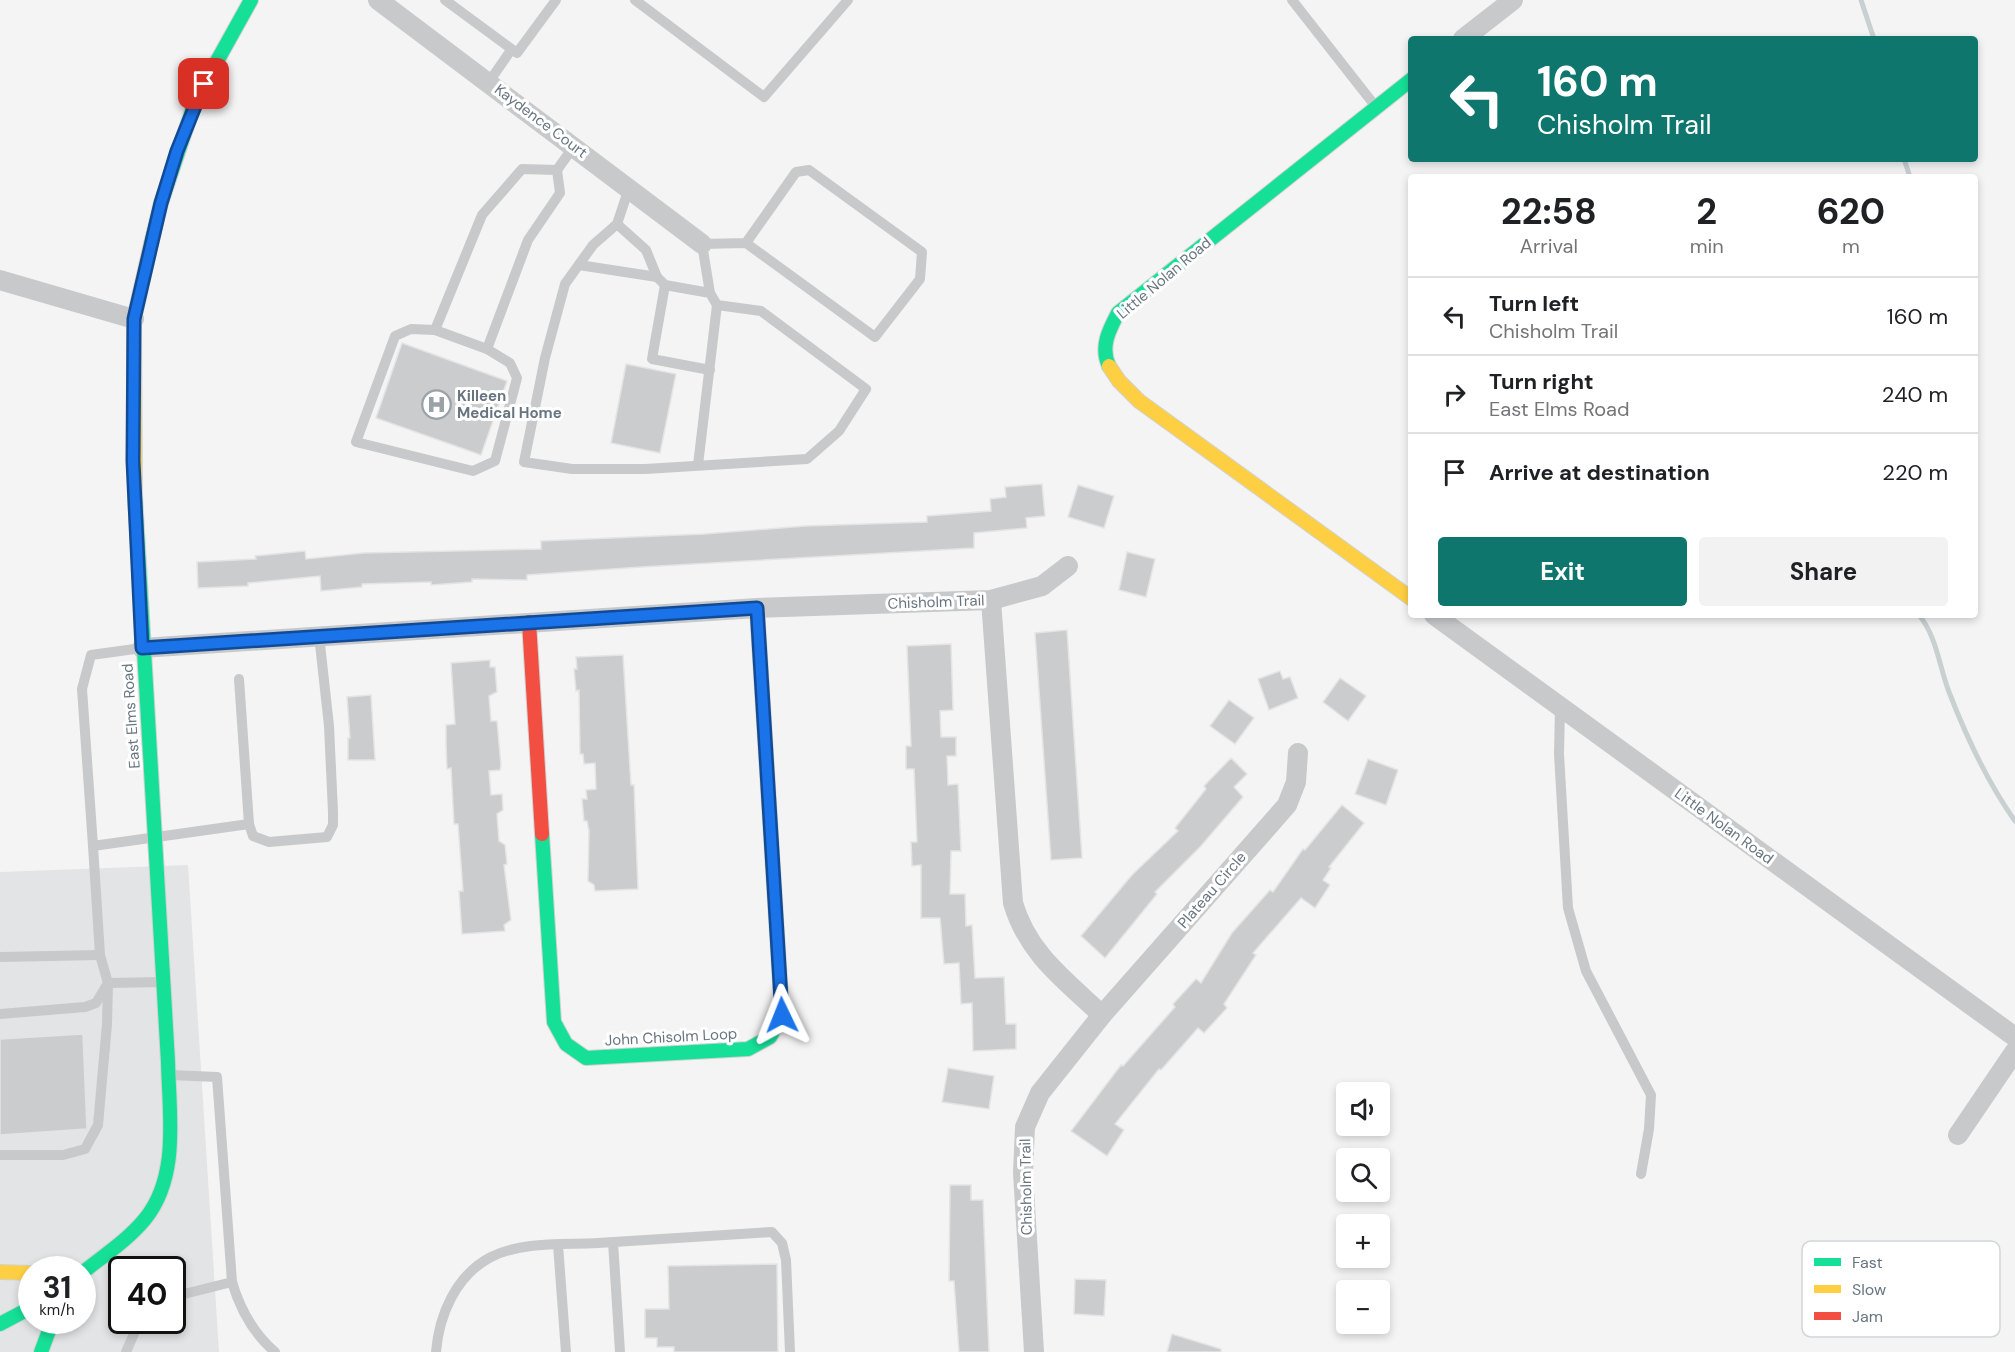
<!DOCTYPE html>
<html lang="en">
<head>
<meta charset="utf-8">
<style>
  body { margin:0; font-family:"DM Sans",sans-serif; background:#f2f2f2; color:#202124; height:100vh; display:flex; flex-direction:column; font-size:22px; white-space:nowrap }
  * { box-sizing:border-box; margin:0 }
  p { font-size:20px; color:#757577 }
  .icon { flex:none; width:33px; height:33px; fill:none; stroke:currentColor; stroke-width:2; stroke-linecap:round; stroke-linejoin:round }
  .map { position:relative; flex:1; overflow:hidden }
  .side { position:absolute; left:1408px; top:174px; width:570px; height:444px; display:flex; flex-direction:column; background:#fff; border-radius:6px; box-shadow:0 3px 9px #0003 }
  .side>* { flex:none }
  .top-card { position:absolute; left:1408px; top:36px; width:570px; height:126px; border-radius:6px; box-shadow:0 3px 9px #0003; background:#0f766e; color:#fff; overflow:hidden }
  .fabs { position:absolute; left:1336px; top:1082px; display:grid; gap:12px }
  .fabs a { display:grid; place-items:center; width:54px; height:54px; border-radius:6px; background:#fff; box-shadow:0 3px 9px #0003; font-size:30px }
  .speed { position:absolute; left:18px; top:1256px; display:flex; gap:12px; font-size:30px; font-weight:700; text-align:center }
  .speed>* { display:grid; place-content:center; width:78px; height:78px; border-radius:50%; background:#fff; box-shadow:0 3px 9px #0003; line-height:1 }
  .speed small { font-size:15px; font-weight:400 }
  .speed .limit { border:3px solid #111; border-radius:9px; background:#fff; color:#111 }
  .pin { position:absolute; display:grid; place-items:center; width:51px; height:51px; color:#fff; margin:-26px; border-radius:12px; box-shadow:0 3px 9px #0006 }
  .me { position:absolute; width:66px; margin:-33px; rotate:358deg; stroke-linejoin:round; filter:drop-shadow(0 0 4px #0008) }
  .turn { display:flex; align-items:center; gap:21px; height:126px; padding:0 30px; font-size:27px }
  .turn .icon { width:78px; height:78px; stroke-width:2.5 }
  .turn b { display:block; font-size:42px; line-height:51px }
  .eta { display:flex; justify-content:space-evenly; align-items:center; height:102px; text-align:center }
  .eta b { font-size:36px; font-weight:700; line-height:42px }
  .action { display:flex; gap:12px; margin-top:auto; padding:12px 30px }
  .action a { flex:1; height:69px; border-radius:6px; background:#0f766e; color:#fff; font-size:24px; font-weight:700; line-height:69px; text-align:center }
  .action a+a { background:#f2f2f2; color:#202124 }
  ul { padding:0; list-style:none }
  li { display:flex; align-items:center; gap:18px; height:78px; padding:0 30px; border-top:2px solid #e0e0e0 }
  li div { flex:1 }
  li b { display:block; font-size:22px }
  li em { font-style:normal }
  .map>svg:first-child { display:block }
  .built { fill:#e3e4e5; fill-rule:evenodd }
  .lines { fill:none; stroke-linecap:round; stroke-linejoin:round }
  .stream { stroke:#c8d0d2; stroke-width:5 }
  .building { fill:#cbcccd; stroke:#e4e4e4; stroke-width:1.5 }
  .fast-casing { stroke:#d1d2d2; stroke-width:16 }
  .slow-casing { stroke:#d1d2d2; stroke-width:16 }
  .jam-casing { stroke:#d1d2d2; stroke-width:16 }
  .lane { stroke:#c7c9ca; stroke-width:10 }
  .street { stroke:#c7c9ca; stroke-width:20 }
  .fast { stroke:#16e098; stroke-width:14 }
  .slow { stroke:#ffcf43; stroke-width:14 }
  .jam { stroke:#f24e42; stroke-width:14 }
  .route-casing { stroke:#114b97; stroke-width:15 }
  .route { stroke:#1a73e8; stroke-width:10 }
  .labels { text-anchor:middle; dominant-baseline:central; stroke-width:6; stroke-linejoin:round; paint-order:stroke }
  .street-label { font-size:15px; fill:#687580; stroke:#fff }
  .poi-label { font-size:15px; font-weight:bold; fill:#687580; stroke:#fff; text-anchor:start }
  .key { fill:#fff; stroke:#d2d6d9; stroke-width:1.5 }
  .key-label { font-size:16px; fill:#687580 }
</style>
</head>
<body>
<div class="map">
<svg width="2015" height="1352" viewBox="0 0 2015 1352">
  <rect width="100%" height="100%" fill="#f4f4f4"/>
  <path class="built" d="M188 865 219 1352H0V872ZM32 1269H82V1320H32ZM122 1269H172V1320H122Z"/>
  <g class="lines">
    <g class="stream">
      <polyline points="1861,0 1874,39"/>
      <polyline points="1904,159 1910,177"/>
      <path d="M1919 615C1937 637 1939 666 1949 692 1966 736 1988 783 2015 821"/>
    </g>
  </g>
  <g class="building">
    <polygon points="402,343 507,381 481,455 376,418"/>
    <polygon points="626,364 676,374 660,453 611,443"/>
    <polygon points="1042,484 1045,516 1026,518 1027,528 974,533 974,548 641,567 527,575 527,580 472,579 472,582 431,585 431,582 362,584 362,587 321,591 320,576 248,583 248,586 198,588 197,562 256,559 255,556 305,551 306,559 363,553 541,549 541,541 704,534 805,526 927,522 927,516 991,511 990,499 1006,497 1005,487"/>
    <polygon points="1078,485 1114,496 1104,528 1068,517"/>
    <polygon points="1127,552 1155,559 1146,597 1119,590"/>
    <polygon points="1067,630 1082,858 1051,860 1035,633"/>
    <polygon points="951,644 953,710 940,711 941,737 956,737 956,756 947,756 948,785 958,784 961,851 951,851 950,894 965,894 966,926 972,925 975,978 1004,977 1006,1024 1016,1024 1016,1049 973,1051 972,1003 961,1004 959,963 944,964 940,918 921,918 921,865 912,866 911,842 917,842 914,769 906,769 906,746 911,746 907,646"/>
    <polygon points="623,655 631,785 634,785 638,889 595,891 594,885 588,881 589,831 587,821 584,821 582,799 587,799 586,790 596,789 595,763 584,764 583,754 580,754 579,690 576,691 574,669 577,669 576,657"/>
    <polygon points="490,660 490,667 495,667 497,692 489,696 491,721 497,721 501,765 500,770 489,771 491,795 502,794 503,810 497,814 499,841 505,845 507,864 504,865 511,920 504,925 505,931 462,934 459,891 463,891 458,824 454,824 451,768 447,769 446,744 446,725 455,724 451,663"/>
    <polygon points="1280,671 1283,679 1290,677 1298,698 1269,710 1258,679"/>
    <polygon points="1340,678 1366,696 1348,721 1323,702"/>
    <polygon points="371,695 375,760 348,760 348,738 350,738 347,697"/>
    <polygon points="1229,700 1254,718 1235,744 1210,726"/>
    <polygon points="1231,758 1247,774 1234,787 1243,797 1200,847 1155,892 1157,894 1105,958 1081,936 1132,875 1178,831 1175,828 1206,789 1204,786"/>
    <polygon points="1368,759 1398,770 1386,805 1355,794"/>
    <polygon points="1342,805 1364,823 1329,867 1331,868 1323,880 1330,885 1315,908 1301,898 1253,953 1256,955 1224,1004 1227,1008 1204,1033 1198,1028 1161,1070 1159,1069 1115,1124 1124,1130 1107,1156 1071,1131 1121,1065 1123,1066 1175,1007 1173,1004 1196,979 1201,983 1232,933 1270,890 1273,892 1303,849 1305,850"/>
    <polygon points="83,1034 87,1129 0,1135 0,1039"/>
    <polygon points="948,1068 994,1076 989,1109 942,1102"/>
    <polygon points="950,1185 971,1185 971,1200 983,1200 989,1352 959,1352 954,1281 949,1281"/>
    <polygon points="777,1264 778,1352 674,1352 674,1347 657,1347 657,1338 645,1338 645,1309 669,1309 668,1266"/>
    <polygon points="1075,1279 1106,1280 1104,1316 1074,1314"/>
    <polygon points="1172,1334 1221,1349 1221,1352 1167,1352"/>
  </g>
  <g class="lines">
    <defs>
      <g id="fast">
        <polyline points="151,244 161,203 196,99 251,0"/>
        <path d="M1109 366C1100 347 1109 330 1118 313L1412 79"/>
        <polyline points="542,834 554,1022 566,1044 586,1058 748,1049 770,1037 782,1015 770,820"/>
        <path d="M82 1273C103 1256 128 1240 145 1219 180 1176 169 1113 168 1062L135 496"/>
        <polyline points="0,1324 32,1307"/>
        <polyline points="41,1352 53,1320"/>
      </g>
      <g id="slow">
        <polyline points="1109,366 1119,381 1139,401 1412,599"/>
        <polyline points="135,496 134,319 151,244"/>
        <polyline points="757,608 770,820"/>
        <polyline points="0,1272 32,1273"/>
      </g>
      <polyline id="jam" points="529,622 542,834"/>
    </defs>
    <use href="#fast" class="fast-casing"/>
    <use href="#slow" class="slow-casing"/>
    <use href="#jam" class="jam-casing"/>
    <g class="lane">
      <polyline points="445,0 517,53 556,0"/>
      <polyline points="635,0 764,97 848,0"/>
      <polyline points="1292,0 1376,107"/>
      <polyline points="489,82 511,50"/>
      <polyline points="557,170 522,169 482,215 435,330 411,329 395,336 356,442 473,471 495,461 517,378 510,363 487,349 528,240 560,193 557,170 574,146"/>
      <polyline points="617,224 629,188"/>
      <polyline points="579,265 657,277"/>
      <polyline points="665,285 652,359 710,370"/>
      <polyline points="710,293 717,305 761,311 866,389 839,431 807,459 645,469 572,469 524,462 545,358 565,284 593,245 617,224 646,250 657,277 665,285 710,293 702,244 746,243 796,172 809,170 922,252 920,279 875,337 746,243"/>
      <polyline points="435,330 487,349"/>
      <polyline points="698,465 717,305"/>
      <polyline points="239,679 249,824"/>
      <polyline points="1560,707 1559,754 1568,908 1586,971 1651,1095 1649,1129 1641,1174"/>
      <polyline points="93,846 82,689 91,655 142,648"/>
      <polyline points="0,957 100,955"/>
      <polyline points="0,1014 85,1007 96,1003 108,983 163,982"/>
      <path d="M170 1075 217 1077 232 1282C240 1309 254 1334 275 1352"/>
      <polyline points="0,1155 63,1155 85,1149 98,1125 107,1024 108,983 100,955 93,846 249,824 253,836 269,842 327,837 333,825 333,812 329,726 319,635"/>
      <polyline points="613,1242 620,1352"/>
      <polyline points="558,1245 566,1352"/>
      <polyline points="172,1297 232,1282"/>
      <polyline points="126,1352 136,1329 144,1320"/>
      <path d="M436 1352C439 1315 456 1275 491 1257 523 1241 563 1245 598 1243 656 1239 714 1236 772 1232L782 1243 786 1260 790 1352"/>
    </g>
    <g class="street">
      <polyline points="378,0 702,244"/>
      <polyline points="1463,39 1513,0"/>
      <polyline points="0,280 134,319"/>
      <path d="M991 600 1013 903C1028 954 1065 980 1102 1015"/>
      <polyline points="1434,615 2015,1037"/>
      <polyline points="142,648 757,608 991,600 1042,586 1068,566"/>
      <polyline points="1958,1135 2015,1051"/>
      <polyline points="1034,1352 1023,1173 1025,1127 1040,1093 1102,1015 1287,805 1296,782 1298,753"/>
    </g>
    <use href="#fast" class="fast"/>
    <use href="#slow" class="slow"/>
    <use href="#jam" class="jam"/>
  </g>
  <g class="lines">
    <defs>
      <polyline id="route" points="204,84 177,151 161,203 134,319 133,461 142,648 757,608 782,1015"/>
    </defs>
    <use href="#route" class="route-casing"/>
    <use href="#route" class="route"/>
  </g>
  <defs>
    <symbol id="hospital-ring" viewBox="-11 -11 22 22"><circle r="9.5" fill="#fff" stroke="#99a1a9" stroke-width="1.5"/><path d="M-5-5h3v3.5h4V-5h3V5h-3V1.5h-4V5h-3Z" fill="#99a1a9"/></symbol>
  </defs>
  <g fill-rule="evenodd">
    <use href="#hospital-ring" x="420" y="388" width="33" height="33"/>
  </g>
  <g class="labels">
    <g class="street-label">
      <text transform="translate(541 121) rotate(37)">Kaydence Court</text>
      <text transform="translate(1164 278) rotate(-40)">Little Nolan Road</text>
      <text transform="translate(936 602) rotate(-2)">Chisholm Trail</text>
      <text transform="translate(131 716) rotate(-94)">East Elms Road</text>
      <text transform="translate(1724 826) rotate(36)">Little Nolan Road</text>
      <text transform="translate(1212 890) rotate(-49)">Plateau Circle</text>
      <text transform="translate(671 1037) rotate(-3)">John Chisolm Loop</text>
      <text transform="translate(1026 1187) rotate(-91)">Chisholm Trail</text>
    </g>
    <g class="poi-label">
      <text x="457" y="396">Killeen<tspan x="457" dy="17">Medical Home</tspan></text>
    </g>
  </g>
  <rect x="1802" y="1241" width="198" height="96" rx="9" class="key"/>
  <rect x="1814" y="1258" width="27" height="8" fill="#16e098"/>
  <rect x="1814" y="1285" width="27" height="8" fill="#ffcf43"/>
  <rect x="1814" y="1312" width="27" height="8" fill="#f24e42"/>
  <g class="key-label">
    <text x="1852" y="1268">Fast</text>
    <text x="1852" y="1295">Slow</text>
    <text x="1852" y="1322">Jam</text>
  </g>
</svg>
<div class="fabs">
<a><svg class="icon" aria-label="sound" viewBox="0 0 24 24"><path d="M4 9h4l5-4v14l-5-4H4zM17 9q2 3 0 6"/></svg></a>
<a><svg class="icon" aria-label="search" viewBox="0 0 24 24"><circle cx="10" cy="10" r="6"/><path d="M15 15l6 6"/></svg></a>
<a>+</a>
<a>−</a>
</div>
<div class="speed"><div>31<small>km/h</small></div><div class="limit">40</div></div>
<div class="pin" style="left:204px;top:84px;background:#d93025"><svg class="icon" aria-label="arrive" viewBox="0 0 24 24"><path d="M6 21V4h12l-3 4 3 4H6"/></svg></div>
<svg class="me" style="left:782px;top:1015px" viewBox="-20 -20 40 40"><path d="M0-17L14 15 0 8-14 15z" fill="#1a73e8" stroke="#fff" stroke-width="4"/></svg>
<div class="top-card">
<div class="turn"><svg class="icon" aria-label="left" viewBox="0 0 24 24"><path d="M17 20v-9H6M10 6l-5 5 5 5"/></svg><div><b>160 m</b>Chisholm Trail</div></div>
</div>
<section class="side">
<div class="eta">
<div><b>22:58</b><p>Arrival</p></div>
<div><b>2</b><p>min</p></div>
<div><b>620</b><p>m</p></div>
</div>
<ul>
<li><svg class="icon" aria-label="left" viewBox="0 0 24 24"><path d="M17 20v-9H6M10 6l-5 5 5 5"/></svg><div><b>Turn left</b><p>Chisholm Trail</p></div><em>160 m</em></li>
<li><svg class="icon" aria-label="right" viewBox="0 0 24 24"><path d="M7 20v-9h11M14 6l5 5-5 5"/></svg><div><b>Turn right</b><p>East Elms Road</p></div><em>240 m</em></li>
<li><svg class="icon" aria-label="arrive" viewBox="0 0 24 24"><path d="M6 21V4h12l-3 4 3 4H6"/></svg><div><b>Arrive at destination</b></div><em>220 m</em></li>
</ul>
<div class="action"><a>Exit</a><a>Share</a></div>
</section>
</div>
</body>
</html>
